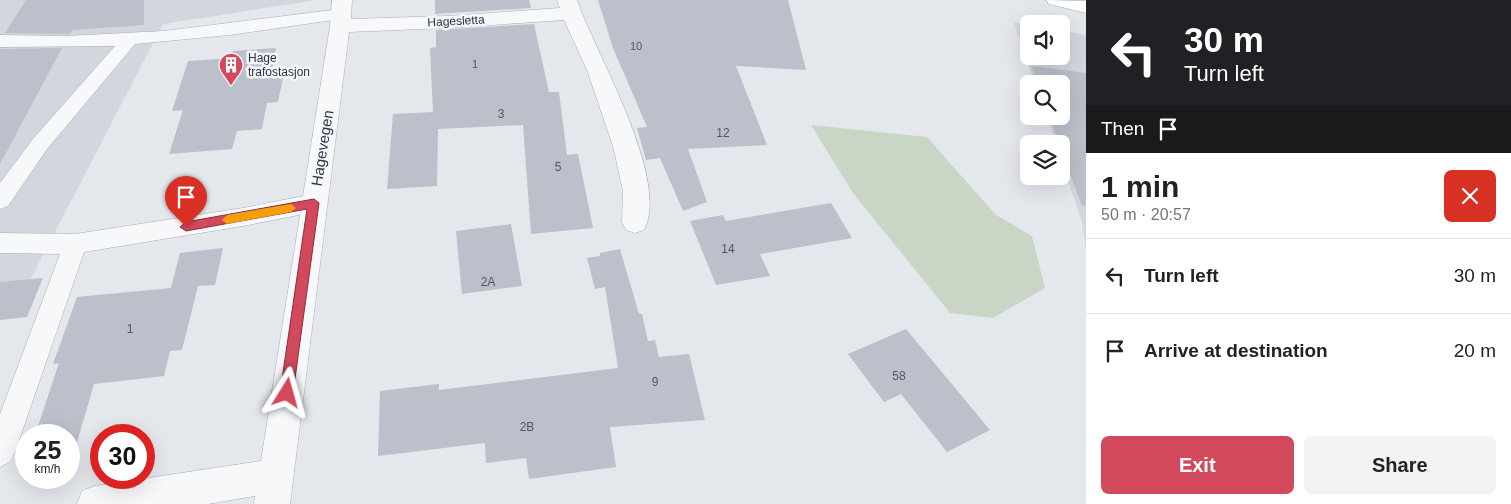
<!DOCTYPE html>
<html lang="en">
<head>
<meta charset="utf-8">
<style>
  body { margin:0; font-family:Arial,sans-serif; background:#f2f2f2; color:#222; height:100vh; display:flex; flex-direction:column; font-size:19px; white-space:nowrap }
  * { box-sizing:border-box; margin:0 }
  p { font-size:16px; color:#767676 }
  .icon { flex:none; width:28px; height:28px; fill:none; stroke:currentColor; stroke-width:2; stroke-linecap:round; stroke-linejoin:round }
  .map { position:relative; flex:1; overflow:hidden }
  .side { display:flex; flex-direction:column; background:#fff; width:425px }
  .side>* { flex:none }
  .hud { background:#202124; color:#fff; overflow:hidden }
  .fabs { position:absolute; left:1020px; top:15px; display:grid; gap:10px }
  .fabs a { display:grid; place-items:center; width:50px; height:50px; border-radius:8px; background:#fff; box-shadow:0 5px 20px #0002; font-size:25px }
  .speed { position:absolute; left:15px; top:424px; display:flex; gap:10px; font-size:25px; font-weight:700; text-align:center }
  .speed>* { display:grid; place-content:center; width:65px; height:65px; border-radius:50%; background:#fff; box-shadow:0 5px 20px #0002; line-height:1 }
  .speed small { font-size:12px; font-weight:400 }
  .speed .limit { border:8px solid #d22; background:#fff; color:#111 }
  .pin { position:absolute; display:grid; place-items:center; width:42px; height:42px; color:#fff; margin:-51px -21px; border-radius:50% 50% 50% 0; rotate:-45deg; box-shadow:0 0 5px #0007 }
  .pin .icon { rotate:45deg }
  .me { position:absolute; width:55px; margin:-28px; rotate:8deg; stroke-linejoin:round; filter:drop-shadow(0 0 4px #0008) }
  .turn { display:flex; align-items:center; gap:18px; height:105px; padding:0 15px; font-size:22px }
  .turn .icon { width:65px; height:65px; stroke-width:2.5 }
  .turn b { display:block; font-size:35px; line-height:42px }
  .then { display:flex; align-items:center; height:48px; padding:0 15px; background:#0003; gap:10px; font-size:19px }
  .round { display:grid; place-items:center; flex:none; width:52px; height:52px; border-radius:8px; background:#f2f2f2 }
  .headline { display:flex; align-items:center; justify-content:space-between; height:85px; padding:0 15px }
  h1 { font-size:30px; font-weight:600; line-height:38px }
  .primary-button { display:flex; gap:10px; margin-top:auto; padding:10px 15px }
  .primary-button a { flex:1; height:58px; border-radius:8px; background:#d1495b; color:#fff; font-size:20px; font-weight:600; line-height:58px; text-align:center }
  .primary-button a+a { background:#f2f2f2; color:#222 }
  ul { padding:0; list-style:none }
  li { display:flex; align-items:center; gap:15px; height:75px; padding:0 15px; border-top:1px solid #e0e0e0 }
  li div { flex:1 }
  li b { display:block; font-size:19px }
  li em { font-style:normal }
  main { display:flex; flex:1; min-height:0 }
  .map>svg:first-child { display:block }
  .built { fill:#d2d6de }
  .green { fill:#c9d6c5 }
  .building { fill:#bbc0ca }
  .lines { fill:none; stroke-linecap:round; stroke-linejoin:round }
  .service-casing { stroke:#a9aeb7; stroke-width:1 }
  .minor-casing { stroke:#a9aeb7; stroke-width:1 }
  .primary-casing { stroke:#a3abb8; stroke-width:1 }
  .service { fill:#f7f8fa; fill-rule:evenodd }
  .minor { fill:#f7f8fa; fill-rule:evenodd }
  .primary { fill:#fff; fill-rule:evenodd }
  .route { fill:#d1495b; stroke:#882f3b }
  .slow { fill:#f59e0b }
  .labels { text-anchor:middle; dominant-baseline:central; stroke-width:5; stroke-linejoin:round; paint-order:stroke }
  .far-number-label { font-size:11px; fill:#4f5766 }
  .far-street-label { font-size:12px; fill:#2b3445; stroke:#f4f6f9 }
  .far-poi-label { font-size:12px; fill:#2b3445; stroke:#f4f6f9; text-anchor:start }
  .number-label { font-size:12px; fill:#4f5766 }
  .street-label { font-size:15px; fill:#2b3445; stroke:#f4f6f9 }
</style>
</head>
<body>
<main>
<div class="map">
<svg width="1086" height="504" viewBox="0 0 1086 504">
  <rect width="100%" height="100%" fill="#e4e7ec"/>
  <g class="built">
    <polygon points="0,0 317,0 163,24 28,284 0,289"/>
    <polygon points="1014,22 1029,25 1029,56 1061,56 1061,31 1086,35 1086,251 1082,222 1061,160 1061,144 1056,144 1047,116 1061,116 1061,84 1035,84"/>
  </g>
  <polygon class="green" points="811,125 927,137 996,215 1032,236 1045,288 993,318 950,313 853,193"/>
  <g class="building">
    <polygon points="26,0 144,0 144,25 72,30 70,34 5,33"/>
    <polygon points="435,0 529,0 531,8 435,14"/>
    <polygon points="598,0 788,0 806,70 736,66 767,145 688,149 707,202 683,211 660,158 646,160 637,128 647,127 613,48"/>
    <polygon points="534,24 549,92 559,92 567,155 578,154 593,228 531,234 523,125 438,129 437,186 387,189 393,114 433,112 430,48 436,47 436,30"/>
    <polygon points="62,48 0,164 0,49"/>
    <polygon points="276,48 272,69 285,68 278,102 267,103 262,129 237,131 232,149 169,154 183,110 172,111 188,61 231,58 233,51"/>
    <polygon points="1031,66 1086,73 1086,205 1082,206 1061,149 1061,144 1059,144 1050,116 1061,116 1061,84 1038,84"/>
    <polygon points="831,203 852,238 760,254 770,276 716,285 690,221 723,215 726,221"/>
    <polygon points="511,224 522,286 462,294 456,231"/>
    <polygon points="223,248 215,285 198,286 182,350 170,351 164,376 94,384 71,463 69,463 69,435 35,435 59,363 53,364 77,297 171,288 180,253"/>
    <polygon points="620,249 639,314 642,314 648,341 655,340 659,357 689,354 705,420 610,427 616,467 529,479 526,458 486,463 485,443 378,456 380,391 439,384 439,390 618,368 605,287 595,289 587,258 600,256 600,253"/>
    <polygon points="43,278 27,317 0,320 0,282"/>
    <polygon points="906,329 990,430 947,452 901,394 884,402 848,354"/>
  </g>
  <g class="lines">
    <defs>
      <g id="service">
        <polygon points="341,9 347,10 350,14 347,18 230,35 135,44 47,149 8,206 0,209 0,183 33,139 115,46 0,47 0,35 66,36 164,31"/>
        <polygon points="314,194 322,197 325,203 322,209 314,212 243,226 84,252 15,452 10,462 0,467 0,414 60,254 0,253 0,233 75,234 243,208"/>
      </g>
      <path id="minor" d="M332 0H352L351 19 447 16 560 8 557 0H577C594 51 671 179 644 230L635 233 626 230 622 222 623 191 613 146 587 70 564 20 447 28 349 32 290 504H254L255 496 208 504H77L82 491 95 486 261 461 330 26Z"/>
      <polygon id="primary" points="1046,0 1086,1 1086,13 1049,4"/>
    </defs>
    <use href="#service" class="service-casing"/>
    <use href="#minor" class="minor-casing"/>
    <use href="#primary" class="primary-casing"/>
    <use href="#service" class="service"/>
    <use href="#minor" class="minor"/>
    <use href="#primary" class="primary"/>
  </g>
  <polygon class="route" points="314,199 319,203 293,393 292,397 287,399 282,397 280,393 307,209 186,231 180,227 186,222"/>
  <polygon class="slow" points="291,204 296,208 291,212 227,224 222,220 227,215"/>
  <defs>
    <symbol id="building-pin" viewBox="-11 -11 22 30"><path d="M0 17L-7.5 6A9.5 9.5 0 1 1 7.5 6Z" fill="#d1495b" stroke="#f4f6f9"/><path d="M-4-6H4V6H1V3H-1V6H-4ZM-2.5-4.3h1.7v1.8h-1.7ZM.8-4.3h1.7v1.8H.8ZM-2.5-1h1.7V.8h-1.7ZM.8-1h1.7V.8H.8Z" fill="#fff"/></symbol>
  </defs>
  <g fill-rule="evenodd">
    <use href="#building-pin" x="217" y="51" width="28" height="38"/>
  </g>
  <g class="labels">
    <g class="far-number-label">
      <text x="636" y="46">10</text>
      <text x="475" y="64">1</text>
    </g>
    <g class="far-street-label">
      <text transform="translate(456 21) rotate(-3)">Hagesletta</text>
    </g>
    <g class="far-poi-label">
      <text x="248" y="58">Hage<tspan x="248" dy="14">trafostasjon</tspan></text>
    </g>
    <g class="number-label">
      <text x="501" y="114">3</text>
      <text x="723" y="133">12</text>
      <text x="558" y="167">5</text>
      <text x="728" y="249">14</text>
      <text x="488" y="282">2A</text>
      <text x="130" y="329">1</text>
      <text x="899" y="376">58</text>
      <text x="655" y="382">9</text>
      <text x="527" y="427">2B</text>
    </g>
    <g class="street-label">
      <text transform="translate(322 148) rotate(-81)">Hagevegen</text>
    </g>
  </g>
</svg>
<div class="fabs">
<a><svg class="icon" aria-label="sound" viewBox="0 0 24 24"><path d="M4 9h4l5-4v14l-5-4H4zM17 9q2 3 0 6"/></svg></a>
<a><svg class="icon" aria-label="search" viewBox="0 0 24 24"><circle cx="10" cy="10" r="6"/><path d="M15 15l6 6"/></svg></a>
<a><svg class="icon" aria-label="layers" viewBox="0 0 24 24"><path d="M12 4l9 5-9 5-9-5zM3 14l9 5 9-5"/></svg></a>
</div>
<div class="speed"><div>25<small>km/h</small></div><div class="limit">30</div></div>
<div class="pin" style="left:186px;top:227px;background:#d93025"><svg class="icon" aria-label="arrive" viewBox="0 0 24 24"><path d="M6 21V4h12l-3 4 3 4H6"/></svg></div>
<svg class="me" style="left:287px;top:393px" viewBox="-20 -20 40 40"><path d="M0-17L14 15 0 8-14 15z" fill="#d1495b" stroke="#fff" stroke-width="4"/></svg>
</div>
<section class="side">
<div class="hud">
<div class="turn"><svg class="icon" aria-label="left" viewBox="0 0 24 24"><path d="M17 20v-9H6M10 6l-5 5 5 5"/></svg><div><b>30 m</b>Turn left</div></div>
<div class="then">Then<svg class="icon" aria-label="arrive" viewBox="0 0 24 24"><path d="M6 21V4h12l-3 4 3 4H6"/></svg></div>
</div>
<div class="headline"><div><h1>1 min</h1><p>50 m · 20:57</p></div><a class="round" style="background:#d93025;color:#fff"><svg class="icon" aria-label="close" viewBox="0 0 24 24"><path d="M6 6l12 12M18 6L6 18"/></svg></a></div>
<ul>
<li><svg class="icon" aria-label="left" viewBox="0 0 24 24"><path d="M17 20v-9H6M10 6l-5 5 5 5"/></svg><div><b>Turn left</b></div><em>30 m</em></li>
<li><svg class="icon" aria-label="arrive" viewBox="0 0 24 24"><path d="M6 21V4h12l-3 4 3 4H6"/></svg><div><b>Arrive at destination</b></div><em>20 m</em></li>
</ul>
<div class="primary-button"><a>Exit</a><a>Share</a></div>
</section>
</main>
</body>
</html>
